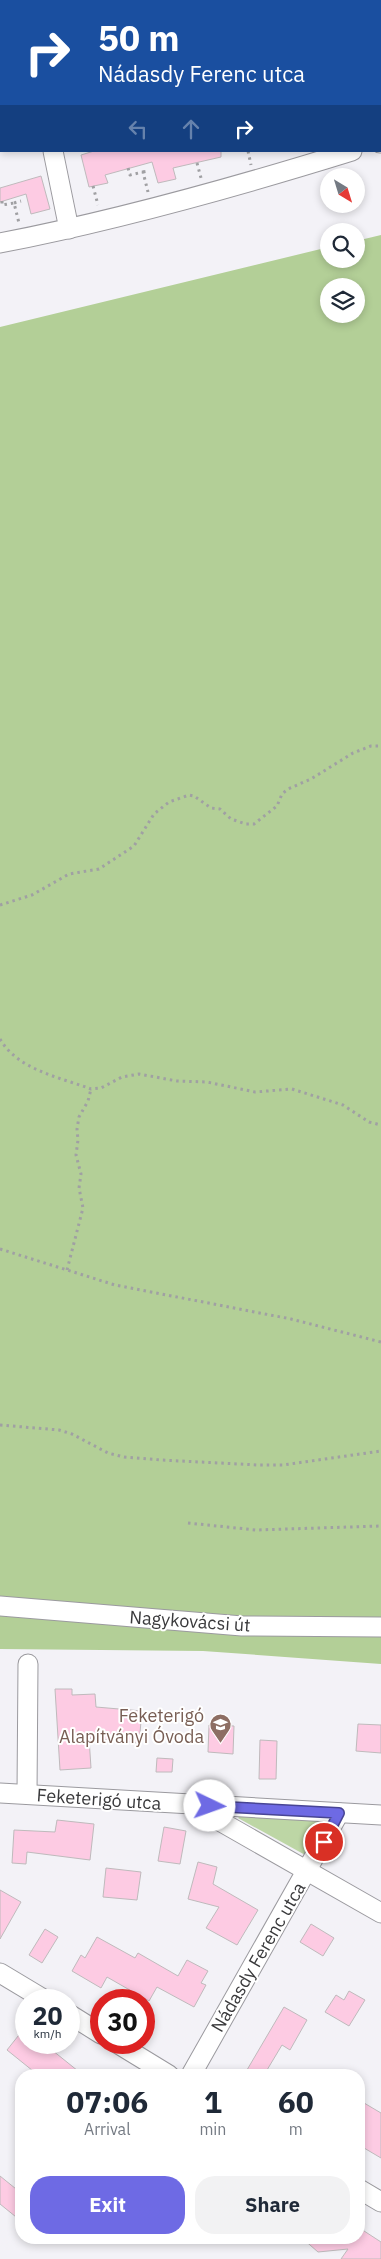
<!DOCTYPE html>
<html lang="en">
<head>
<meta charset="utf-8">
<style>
  body { margin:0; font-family:"IBM Plex Sans",sans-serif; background:#f2f2f3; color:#1f2937; height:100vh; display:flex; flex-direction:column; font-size:19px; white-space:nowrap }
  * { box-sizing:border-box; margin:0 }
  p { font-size:16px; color:#747a83 }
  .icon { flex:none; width:28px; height:28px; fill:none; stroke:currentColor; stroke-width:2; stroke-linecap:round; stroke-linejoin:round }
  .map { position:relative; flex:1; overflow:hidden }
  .drawer { position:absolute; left:15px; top:2069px; width:350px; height:175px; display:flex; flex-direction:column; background:#fff; border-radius:20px; box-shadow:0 2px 8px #0003 }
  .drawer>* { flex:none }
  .guide { position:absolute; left:0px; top:0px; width:381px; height:152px; box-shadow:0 2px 8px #0003; background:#1a4fa0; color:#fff; overflow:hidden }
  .needle { width:32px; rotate:142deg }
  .fabs { position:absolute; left:320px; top:168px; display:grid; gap:10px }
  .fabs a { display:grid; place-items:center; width:45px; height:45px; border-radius:50%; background:#fff; box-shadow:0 2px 8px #0003; font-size:25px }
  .speed { position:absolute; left:15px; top:1989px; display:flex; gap:10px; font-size:25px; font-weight:700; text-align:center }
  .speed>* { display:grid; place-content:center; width:65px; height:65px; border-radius:50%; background:#fff; box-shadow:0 2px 8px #0003; line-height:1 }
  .speed small { font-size:12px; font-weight:400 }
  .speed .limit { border:8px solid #d22; background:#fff; color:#111 }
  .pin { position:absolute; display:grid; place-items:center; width:42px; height:42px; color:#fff; margin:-21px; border:2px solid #fff; border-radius:50%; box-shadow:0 1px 5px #0007 }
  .me { position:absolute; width:55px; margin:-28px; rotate:93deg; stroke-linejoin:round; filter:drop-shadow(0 0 4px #0008) }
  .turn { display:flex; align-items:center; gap:18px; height:105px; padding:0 15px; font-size:22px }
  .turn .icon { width:65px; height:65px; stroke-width:2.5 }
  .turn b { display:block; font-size:35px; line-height:42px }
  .lanes { display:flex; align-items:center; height:48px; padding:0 15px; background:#0003; justify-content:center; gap:25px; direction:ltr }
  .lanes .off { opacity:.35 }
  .eta { display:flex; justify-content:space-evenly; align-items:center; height:85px; text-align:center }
  .eta b { font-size:30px; font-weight:700; line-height:35px }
  .button { display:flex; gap:10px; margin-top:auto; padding:10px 15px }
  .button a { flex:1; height:58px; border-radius:20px; background:#6e6ae4; color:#fff; font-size:20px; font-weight:700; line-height:58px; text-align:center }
  .button a+a { background:#f2f2f3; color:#1f2937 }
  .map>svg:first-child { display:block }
  .green { fill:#bdd6a5 }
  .forest { fill:#b3cf97; fill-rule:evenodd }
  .building { fill:#fdcbe3; stroke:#bfbabc }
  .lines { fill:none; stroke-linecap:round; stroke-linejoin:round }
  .minor-casing { stroke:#9b9a9f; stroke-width:21 }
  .path { stroke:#a0a0a3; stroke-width:3; stroke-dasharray:2.5 4; stroke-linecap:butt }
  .minor { stroke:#fff; stroke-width:19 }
  .route-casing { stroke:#484594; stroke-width:12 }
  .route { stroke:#6e6ae4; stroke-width:9 }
  .labels { text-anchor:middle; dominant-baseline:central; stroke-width:4; stroke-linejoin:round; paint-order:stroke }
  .street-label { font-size:18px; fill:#39393b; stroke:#fff }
  .education-label { font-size:18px; fill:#785e54; stroke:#fff; text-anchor:end }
</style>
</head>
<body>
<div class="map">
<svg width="381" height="2259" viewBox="0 0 381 2259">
  <rect width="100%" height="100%" fill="#f3f2f7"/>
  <polygon class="green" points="242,1814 327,1819 307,1856 238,1818"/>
  <path class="forest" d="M381 235V1664L203 1651 0 1649V327L329 247V259H356V241ZM329 286H356V314H329Z"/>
  <g class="building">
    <polygon points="94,151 221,151 221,157 173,168 176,179 158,183 152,162 105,175 108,183 89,187 81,155"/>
    <polygon points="41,176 50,209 31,214 26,194 0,202 0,188"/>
    <polygon points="55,1689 72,1689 72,1695 95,1694 96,1707 142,1711 139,1743 89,1738 91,1768 60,1770"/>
    <polygon points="358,1724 381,1725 381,1753 356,1751"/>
    <polygon points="209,1725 234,1726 233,1754 208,1752"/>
    <polygon points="260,1740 277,1741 276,1779 259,1779"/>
    <polygon points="157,1758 173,1759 172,1772 156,1772"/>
    <polygon points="57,1820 94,1824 90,1860 27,1852 26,1864 12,1863 14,1830 55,1832"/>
    <polygon points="164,1827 186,1831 180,1864 158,1861"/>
    <polygon points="198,1862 217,1867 213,1884 258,1910 237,1945 206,1928 219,1907 188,1899"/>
    <polygon points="106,1868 141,1872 137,1900 103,1897"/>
    <polygon points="0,1890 21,1902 0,1939"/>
    <polygon points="311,1924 334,1938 323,1956 300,1942"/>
    <polygon points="45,1929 58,1937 42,1963 29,1955"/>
    <polygon points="97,1937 135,1958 138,1953 178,1976 187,1960 208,1971 201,1983 206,1985 194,2007 157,1987 149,2001 107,1977 101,1988 72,1971 81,1955 85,1958"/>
    <polygon points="349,1991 365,2000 349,2026 325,2012 336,1995 344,2000"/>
    <polygon points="284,2007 307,2020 290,2050 282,2045 264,2075 244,2075"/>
    <polygon points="26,2026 26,2042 42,2042 83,2075 38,2075 7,2050"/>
    <polygon points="359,2100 381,2113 381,2158 359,2145"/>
    <polygon points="0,2176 21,2193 21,2221 0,2204"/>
    <polygon points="361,2229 381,2242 381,2259 341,2259 348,2249 318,2252 302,2238 359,2238"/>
  </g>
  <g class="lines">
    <defs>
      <g id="minor">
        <polyline points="18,0 18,1"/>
        <polyline points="254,0 254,1"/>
        <polyline points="0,1 4,0"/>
        <polyline points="380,21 381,20"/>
        <polyline points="0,123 1,122"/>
        <polyline points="380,143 381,142"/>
        <polyline points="53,151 69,229"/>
        <path d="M0 243C119 220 236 187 352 151"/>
        <polyline points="0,1606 242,1626 381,1627"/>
        <polyline points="0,1793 381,1815"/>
        <polyline points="27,1794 28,1664"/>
        <polyline points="195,1807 381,1913"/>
        <polyline points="0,1973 45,2000"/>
        <polyline points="69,2014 101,2034"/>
        <polyline points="115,2042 169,2075"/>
        <polyline points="191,2075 339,1813"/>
        <polyline points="359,2189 381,2202"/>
      </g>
    </defs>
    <use href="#minor" class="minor-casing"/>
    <g class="path">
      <polyline points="322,0 326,0"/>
      <polyline points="338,0 338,1"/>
      <polyline points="248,151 251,165"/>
      <polyline points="197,163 201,178"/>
      <polyline points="128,168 130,175 143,172 148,192"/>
      <polyline points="143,172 149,171"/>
      <polyline points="93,186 98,205"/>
      <polyline points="2,201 2,205 14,203 19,223"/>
      <polyline points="14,203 21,201"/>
      <polyline points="0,905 32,895 69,874 99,869 134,846 154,814 169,802 189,795 194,796 211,808 220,809 231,819 246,824 254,824 277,806 282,794 288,789 311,779 353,753 371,746 381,746"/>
      <path d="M0 1039C18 1070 59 1077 91 1089L101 1088 122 1077 139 1074 177 1081 207 1082 255 1092 292 1089 343 1105 369 1122 381 1125"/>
      <polyline points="0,1249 115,1285 291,1319 381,1342"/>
      <polyline points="67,1270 83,1208 79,1188 81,1174 76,1155 78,1140 77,1129 79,1117 88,1101 91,1089"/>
      <polyline points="0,1425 59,1430 72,1434 108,1453 124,1457 161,1460 258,1465 283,1465 381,1451"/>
      <polyline points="188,1523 256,1530 381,1526"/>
    </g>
    <use href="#minor" class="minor"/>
  </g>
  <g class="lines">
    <defs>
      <polyline id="route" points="210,1806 339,1813 324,1842"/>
    </defs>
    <use href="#route" class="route-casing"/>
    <use href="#route" class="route"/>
  </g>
  <defs>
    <symbol id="school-pin" viewBox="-11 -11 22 30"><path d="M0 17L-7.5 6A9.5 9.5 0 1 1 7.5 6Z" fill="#8d6e63" stroke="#fff"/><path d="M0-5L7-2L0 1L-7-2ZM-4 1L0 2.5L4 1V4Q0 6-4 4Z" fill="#fff"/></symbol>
  </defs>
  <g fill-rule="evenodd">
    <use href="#school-pin" x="208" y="1712" width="25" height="34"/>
  </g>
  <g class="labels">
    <g class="street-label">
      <text transform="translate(190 1621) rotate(4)">Nagykovácsi út</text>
      <text transform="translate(99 1799) rotate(4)">Feketerigó utca</text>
      <text transform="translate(258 1957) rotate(-60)">Nádasdy Ferenc utca</text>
    </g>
    <g class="education-label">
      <text x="204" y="1715">Feketerigó<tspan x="204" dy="21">Alapítványi Óvoda</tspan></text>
    </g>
  </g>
</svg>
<div class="fabs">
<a><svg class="needle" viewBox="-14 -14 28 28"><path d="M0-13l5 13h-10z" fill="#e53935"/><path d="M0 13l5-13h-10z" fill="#747a83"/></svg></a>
<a><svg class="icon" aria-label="search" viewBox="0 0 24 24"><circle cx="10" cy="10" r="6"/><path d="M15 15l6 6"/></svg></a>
<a><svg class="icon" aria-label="layers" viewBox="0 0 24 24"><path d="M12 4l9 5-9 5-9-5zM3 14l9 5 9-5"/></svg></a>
</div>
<div class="speed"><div>20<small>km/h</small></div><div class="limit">30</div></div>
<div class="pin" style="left:324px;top:1842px;background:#d93025"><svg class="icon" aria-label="arrive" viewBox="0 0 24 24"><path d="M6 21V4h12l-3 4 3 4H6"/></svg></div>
<svg class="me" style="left:210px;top:1806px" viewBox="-20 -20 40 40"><circle r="19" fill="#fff"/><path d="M0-13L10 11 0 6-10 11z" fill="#6e6ae4"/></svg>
<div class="guide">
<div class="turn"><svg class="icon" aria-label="right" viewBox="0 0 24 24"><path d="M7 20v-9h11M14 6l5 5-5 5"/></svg><div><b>50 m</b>Nádasdy Ferenc utca</div></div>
<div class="lanes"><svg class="icon off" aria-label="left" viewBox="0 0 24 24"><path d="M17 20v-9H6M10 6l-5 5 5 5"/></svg><svg class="icon off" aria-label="ahead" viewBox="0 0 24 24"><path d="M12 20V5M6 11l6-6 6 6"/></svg><svg class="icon" aria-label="right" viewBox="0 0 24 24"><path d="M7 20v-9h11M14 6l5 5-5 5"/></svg></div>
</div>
<section class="drawer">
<div class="eta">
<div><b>07:06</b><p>Arrival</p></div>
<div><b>1</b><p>min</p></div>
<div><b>60</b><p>m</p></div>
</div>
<div class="button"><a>Exit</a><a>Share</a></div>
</section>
</div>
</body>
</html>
